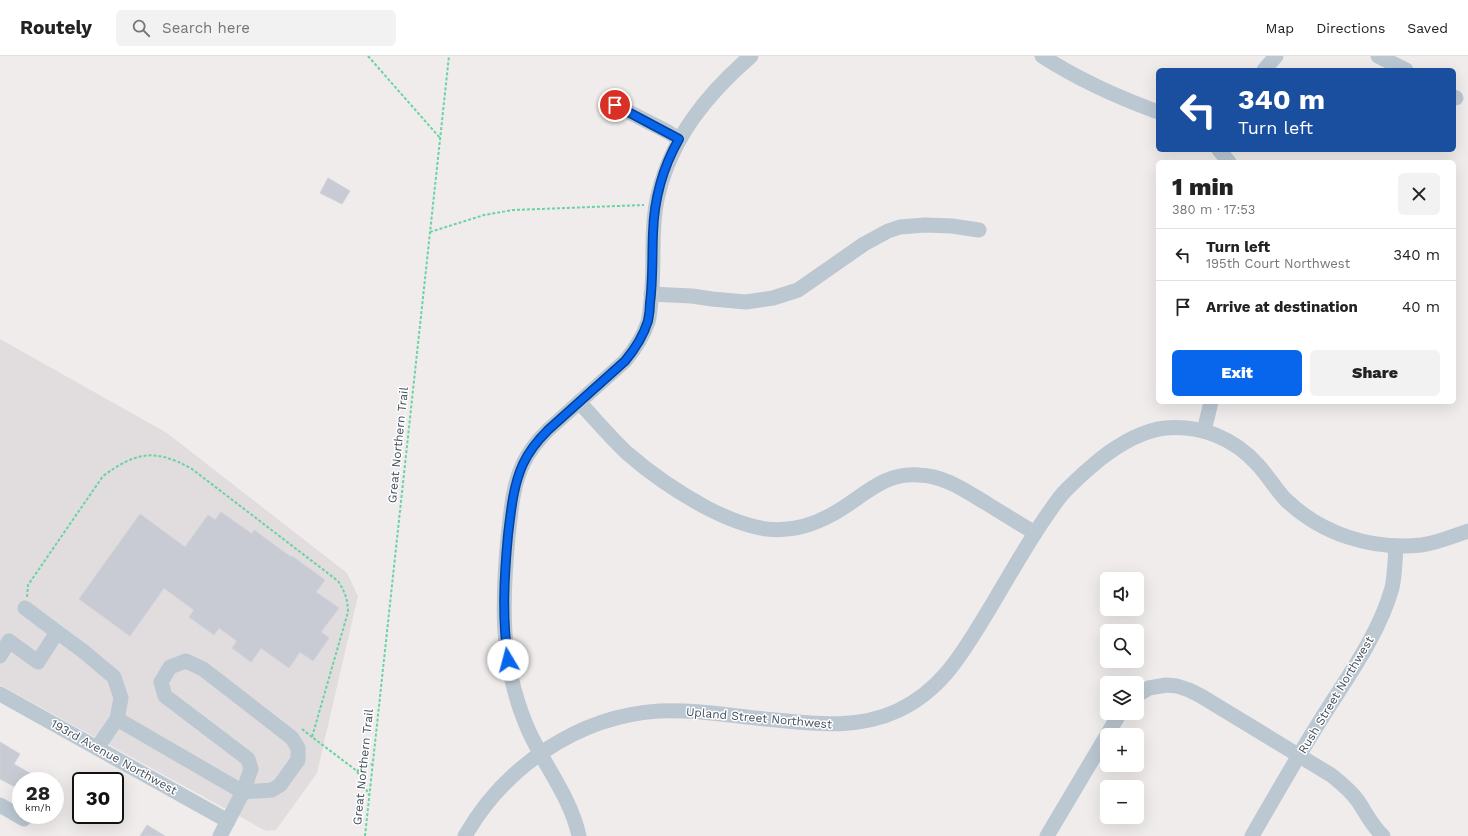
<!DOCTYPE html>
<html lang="en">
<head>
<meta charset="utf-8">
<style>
  body { margin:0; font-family:"Work Sans",sans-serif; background:#f2f2f2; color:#222; height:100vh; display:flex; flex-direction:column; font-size:15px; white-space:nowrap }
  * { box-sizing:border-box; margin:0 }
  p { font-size:13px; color:#767676 }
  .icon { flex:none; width:22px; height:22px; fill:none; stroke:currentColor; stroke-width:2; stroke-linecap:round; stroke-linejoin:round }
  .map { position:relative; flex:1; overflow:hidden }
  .panel { position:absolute; left:1156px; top:104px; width:300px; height:244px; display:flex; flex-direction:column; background:#fff; border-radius:6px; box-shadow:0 4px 16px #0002 }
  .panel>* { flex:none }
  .hud { position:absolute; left:1156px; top:12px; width:300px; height:84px; border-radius:6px; box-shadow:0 4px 16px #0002; background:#1a4fa0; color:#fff; overflow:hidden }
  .fabs { position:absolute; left:1100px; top:516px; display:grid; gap:8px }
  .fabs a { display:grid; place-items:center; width:44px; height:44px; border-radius:6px; background:#fff; box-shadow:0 4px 16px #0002; font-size:20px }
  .speed { position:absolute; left:12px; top:716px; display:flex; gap:8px; font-size:20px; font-weight:700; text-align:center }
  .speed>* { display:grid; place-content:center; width:52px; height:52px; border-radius:50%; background:#fff; box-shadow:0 4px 16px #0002; line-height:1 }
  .speed small { font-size:10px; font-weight:400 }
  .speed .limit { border:2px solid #111; border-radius:6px; background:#fff; color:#111 }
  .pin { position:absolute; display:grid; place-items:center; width:34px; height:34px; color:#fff; margin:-17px; border:2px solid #fff; border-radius:50%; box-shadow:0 1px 4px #0007 }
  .me { position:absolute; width:44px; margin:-22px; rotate:352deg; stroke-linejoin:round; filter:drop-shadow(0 0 3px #0008) }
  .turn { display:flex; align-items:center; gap:14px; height:84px; padding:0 16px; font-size:18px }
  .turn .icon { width:52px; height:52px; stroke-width:2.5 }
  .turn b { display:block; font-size:28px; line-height:34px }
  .round { display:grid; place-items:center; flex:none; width:42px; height:42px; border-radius:6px; background:#f2f2f2 }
  .head { display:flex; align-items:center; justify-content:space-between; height:68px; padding:0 16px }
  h1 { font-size:24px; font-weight:800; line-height:30px }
  .cta { display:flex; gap:8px; margin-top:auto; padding:8px 16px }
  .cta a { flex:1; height:46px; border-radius:6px; background:#0866ed; color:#fff; font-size:16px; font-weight:800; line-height:46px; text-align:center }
  .cta a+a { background:#f2f2f2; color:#222 }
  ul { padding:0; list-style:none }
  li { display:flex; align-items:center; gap:12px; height:52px; padding:0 16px; border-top:1px solid #e0e0e0 }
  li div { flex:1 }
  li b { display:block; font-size:15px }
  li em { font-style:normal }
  header { display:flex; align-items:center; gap:24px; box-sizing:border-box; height:56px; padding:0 20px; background:#fff; border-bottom:1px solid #e0e0e0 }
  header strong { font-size:19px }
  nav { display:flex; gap:22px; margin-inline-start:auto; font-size:14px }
  .search { width:280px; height:36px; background:#f2f2f2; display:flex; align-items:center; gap:10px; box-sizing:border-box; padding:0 14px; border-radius:6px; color:#767676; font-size:15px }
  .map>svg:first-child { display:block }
  .education { fill:#e1ddde }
  .building { fill:#c8cbd3; stroke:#d0d2d9 }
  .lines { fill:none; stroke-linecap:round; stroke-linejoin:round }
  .path { stroke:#6ad3a2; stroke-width:2; stroke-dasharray:3 2; stroke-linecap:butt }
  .minor { stroke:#bbc7d1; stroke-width:15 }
  .route-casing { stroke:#05429a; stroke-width:10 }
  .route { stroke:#0866ed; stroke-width:7 }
  .labels { text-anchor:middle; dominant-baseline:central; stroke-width:3; stroke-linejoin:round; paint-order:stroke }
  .street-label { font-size:12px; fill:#434f5c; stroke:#fff }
</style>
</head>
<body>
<header>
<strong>Routely</strong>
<div class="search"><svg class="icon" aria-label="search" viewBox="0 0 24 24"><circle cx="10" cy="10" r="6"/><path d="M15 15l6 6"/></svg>Search here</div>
<nav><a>Map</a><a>Directions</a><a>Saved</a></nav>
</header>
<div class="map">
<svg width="1468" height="780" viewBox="0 0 1468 780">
  <rect width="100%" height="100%" fill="#f0ecec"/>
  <polygon class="education" points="0,283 167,377 347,517 358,540 317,717 276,774 266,775 0,629"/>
  <g class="building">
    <polygon points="328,122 350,135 342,148 320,137"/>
    <polygon points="221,456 252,478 254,474 291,501 292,500 325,524 316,536 339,552 321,576 329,582 313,605 300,596 289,612 261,592 251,606 232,592 237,585 219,572 214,579 189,561 194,554 164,532 130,580 79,543 140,458 185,491 208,459 215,464"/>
    <polygon points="0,686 20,698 14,708 43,725 21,725 21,734 0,723"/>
    <polygon points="147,769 165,780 140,780"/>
  </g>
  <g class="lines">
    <g class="path">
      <polyline points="368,0 440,82"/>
      <polyline points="430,176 484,159 513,154 644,149"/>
      <path d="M27 541 28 529 103 420C136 396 155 392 192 413L338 525C345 536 348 544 348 556L312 681 357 715 369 739"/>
      <polyline points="302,673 312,681"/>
      <polyline points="357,715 372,708"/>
      <polyline points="365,780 449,0"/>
    </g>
    <g class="minor">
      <path d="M1042 0C1079 24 1117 41 1158 56"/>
      <polyline points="1378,0 1406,14"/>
      <polyline points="1264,14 1276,0"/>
      <polyline points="1454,41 1456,42"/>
      <polyline points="615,49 668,76 679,83"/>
      <polyline points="1219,94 1229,106"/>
      <polyline points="651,238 692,240 712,243 746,246 773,242 798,234 864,188 888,175 900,171 925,169 952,170 979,174"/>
      <path d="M579 346C595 363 610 381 627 397 651 418 679 437 707 452 750 474 785 484 831 459 862 443 881 416 919 419 945 420 964 434 986 447 1002 457 1018 467 1035 477"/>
      <polyline points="1204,375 1211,346"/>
      <polyline points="25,552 57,576"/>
      <polyline points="0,600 9,585 38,606 57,576 83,595 114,621 121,642 117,663 97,692"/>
      <polygon points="186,605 203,613 292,682 298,692 298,704 280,729 272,734 243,736 251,713 248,703 165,640 161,626 170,611"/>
      <polyline points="0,638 228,765"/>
      <path d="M1137 639 1149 632 1166 629 1177 630 1189 634 1201 640 1331 719C1341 727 1350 734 1358 745 1366 757 1372 770 1383 780"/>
      <polyline points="117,663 243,736 220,780"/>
      <polyline points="0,749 24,763"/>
      <path d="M465 780C505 710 579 660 659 655 698 653 737 661 776 664 817 668 858 673 897 655 944 633 964 594 990 552 1008 522 1025 491 1045 462 1052 452 1058 442 1067 433 1077 423 1088 413 1099 404 1118 389 1140 375 1165 372 1201 369 1234 382 1258 409 1268 420 1275 432 1285 443 1321 478 1371 494 1421 489 1437 487 1453 480 1468 475"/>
      <path d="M579 780C570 738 540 705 525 666 500 604 502 546 508 481 511 457 512 431 523 408 529 395 538 384 548 374L625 305C635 293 643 281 648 266 650 259 650 252 651 245 655 210 650 173 658 139 672 81 707 38 751 0"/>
      <polyline points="1047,780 1120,657"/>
      <path d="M1252 780C1274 742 1296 703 1320 665 1346 623 1378 581 1392 532 1395 518 1395 504 1396 490"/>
    </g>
  </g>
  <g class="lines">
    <defs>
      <path id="route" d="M508 604C502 561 504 522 508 479 511 455 513 430 523 408 529 395 538 384 548 374L625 305C635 293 643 281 648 265 649 260 650 253 650 247 653 224 652 200 653 177 654 145 663 111 679 83L615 49"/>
    </defs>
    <use href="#route" class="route-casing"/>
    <use href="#route" class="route"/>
  </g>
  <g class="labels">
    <g class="street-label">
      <text transform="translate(398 389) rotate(-84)">Great Northern Trail</text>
      <text transform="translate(1336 639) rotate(-59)">Rush Street Northwest</text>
      <text transform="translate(759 662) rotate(5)">Upland Street Northwest</text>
      <text transform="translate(114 701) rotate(29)">193rd Avenue Northwest</text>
      <text transform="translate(363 711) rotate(-84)">Great Northern Trail</text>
    </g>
  </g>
</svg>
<div class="fabs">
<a><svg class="icon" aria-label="sound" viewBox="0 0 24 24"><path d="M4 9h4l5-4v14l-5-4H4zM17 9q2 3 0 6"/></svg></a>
<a><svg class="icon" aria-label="search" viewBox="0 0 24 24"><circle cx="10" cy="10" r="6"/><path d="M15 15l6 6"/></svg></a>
<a><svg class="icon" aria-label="layers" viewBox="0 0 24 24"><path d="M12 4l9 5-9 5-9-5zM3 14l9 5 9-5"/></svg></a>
<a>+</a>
<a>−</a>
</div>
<div class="speed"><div>28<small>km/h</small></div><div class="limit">30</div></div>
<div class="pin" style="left:615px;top:49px;background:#d93025"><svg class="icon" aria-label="arrive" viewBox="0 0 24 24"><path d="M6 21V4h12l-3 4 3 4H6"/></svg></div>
<svg class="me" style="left:508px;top:604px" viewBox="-20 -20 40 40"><circle r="19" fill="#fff"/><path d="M0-13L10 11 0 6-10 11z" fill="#0866ed"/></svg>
<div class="hud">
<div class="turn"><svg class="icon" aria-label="left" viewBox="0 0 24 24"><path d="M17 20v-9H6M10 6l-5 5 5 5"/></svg><div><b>340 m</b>Turn left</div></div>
</div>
<section class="panel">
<div class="head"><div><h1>1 min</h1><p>380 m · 17:53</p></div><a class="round"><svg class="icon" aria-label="close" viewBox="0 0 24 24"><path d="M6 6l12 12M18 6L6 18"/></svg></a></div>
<ul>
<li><svg class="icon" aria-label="left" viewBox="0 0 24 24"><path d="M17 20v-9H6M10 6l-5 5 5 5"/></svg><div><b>Turn left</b><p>195th Court Northwest</p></div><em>340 m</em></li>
<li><svg class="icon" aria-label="arrive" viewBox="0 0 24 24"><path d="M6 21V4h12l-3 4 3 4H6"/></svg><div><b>Arrive at destination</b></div><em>40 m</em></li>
</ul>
<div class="cta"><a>Exit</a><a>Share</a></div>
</section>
</div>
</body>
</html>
